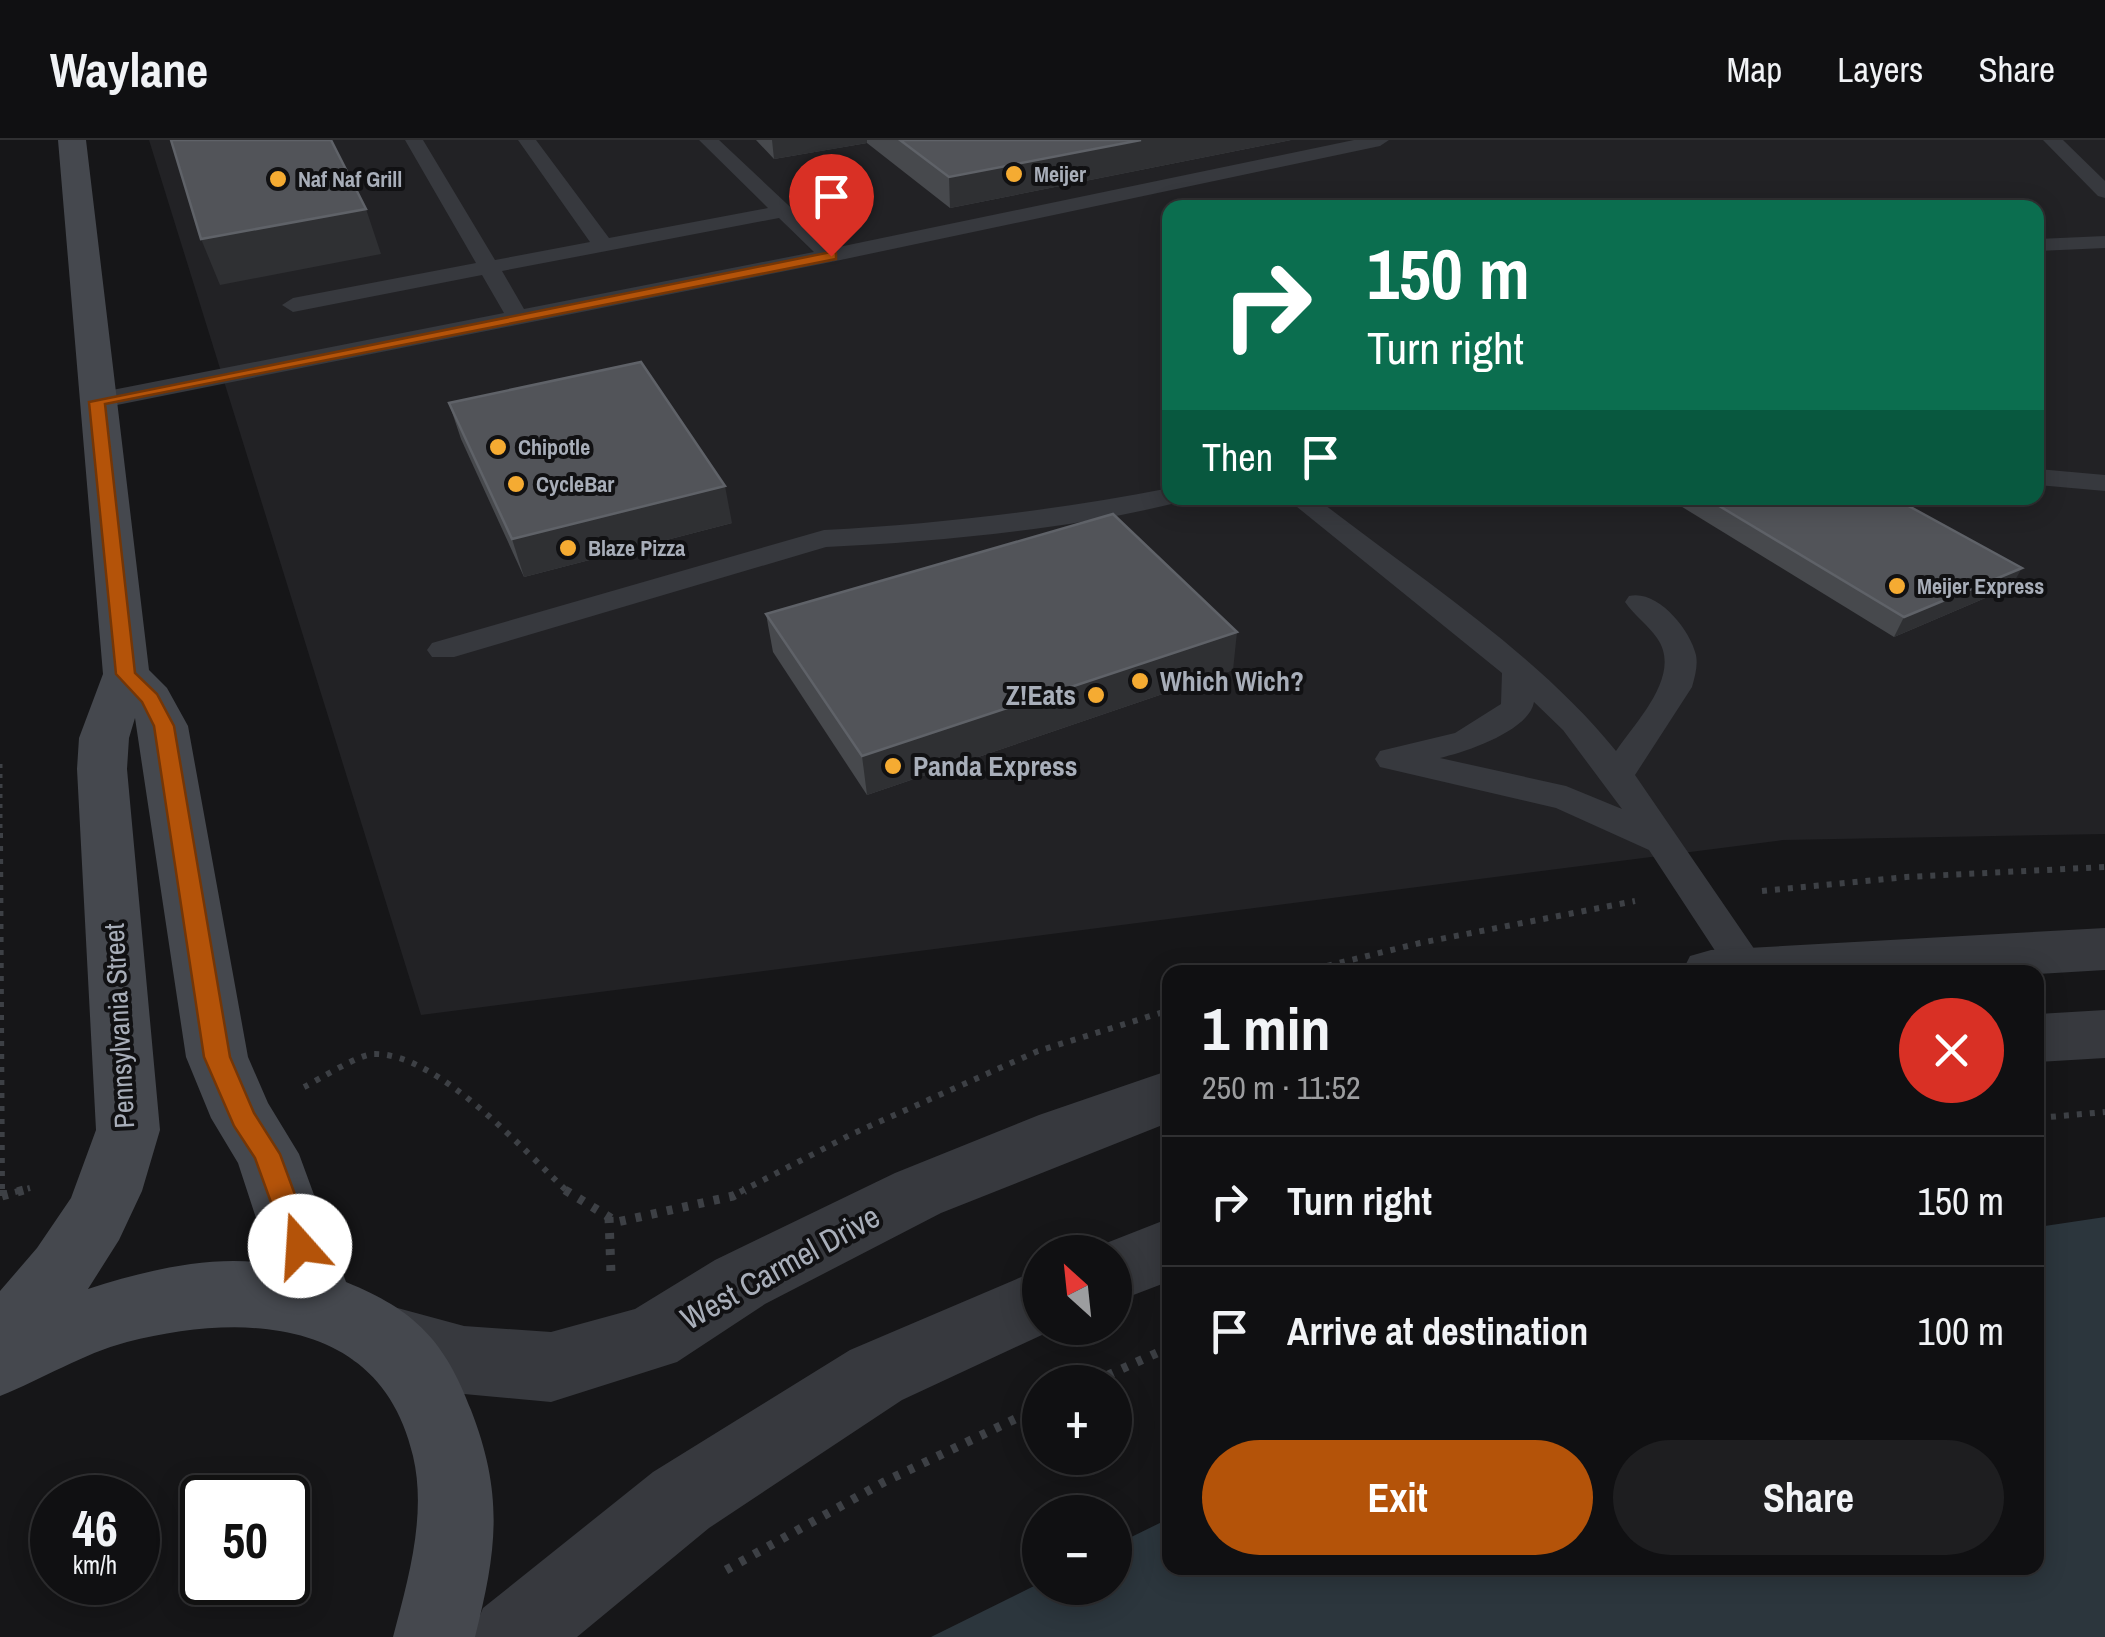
<!DOCTYPE html>
<html lang="en">
<head>
<meta charset="utf-8">
<style>
  body { margin:0; font-family:"Archivo Narrow",sans-serif; background:#1e1e20; color:#f1f3f6; height:100vh; display:flex; flex-direction:column; font-size:38px; white-space:nowrap }
  * { box-sizing:border-box; margin:0 }
  p { font-size:32px; color:#9c9d9f }
  .icon { flex:none; width:55px; height:55px; fill:none; stroke:currentColor; stroke-width:2; stroke-linecap:round; stroke-linejoin:round }
  .map { position:relative; flex:1; overflow:hidden }
  .details { position:absolute; left:1162px; top:825px; width:882px; height:610px; display:flex; flex-direction:column; background:#101012; border-radius:20px; box-shadow:0 5px 25px #0003,0 0 0 2px #303032 }
  .details>* { flex:none }
  .hud { position:absolute; left:1162px; top:60px; width:882px; height:305px; border-radius:20px; box-shadow:0 5px 25px #0003,0 0 0 2px #303032; background:#0b6e4f; color:#fff; overflow:hidden }
  .needle { width:65px; rotate:333deg }
  .fabs { position:absolute; left:1022px; top:1095px; display:grid; gap:20px }
  .fabs a { display:grid; place-items:center; width:110px; height:110px; border-radius:50%; background:#101012; box-shadow:0 5px 25px #0003,0 0 0 2px #303032; font-size:50px }
  .speed { position:absolute; left:30px; top:1335px; display:flex; gap:20px; font-size:50px; font-weight:700; text-align:center }
  .speed>* { display:grid; place-content:center; width:130px; height:130px; border-radius:50%; background:#101012; box-shadow:0 5px 25px #0003,0 0 0 2px #303032; line-height:1 }
  .speed small { font-size:25px; font-weight:400 }
  .speed .limit { border:5px solid #111; border-radius:15px; background:#fff; color:#111 }
  .pin { position:absolute; display:grid; place-items:center; width:85px; height:85px; color:#fff; margin:-102px -42px; border-radius:50% 50% 50% 0; rotate:-45deg; box-shadow:0 0 10px #0007 }
  .pin .icon { rotate:45deg }
  .me { position:absolute; width:110px; margin:-55px; rotate:341deg; stroke-linejoin:round; filter:drop-shadow(0 0 8px #0008) }
  .turn { display:flex; align-items:center; gap:35px; height:210px; padding:0 40px; font-size:45px }
  .turn .icon { width:130px; height:130px; stroke-width:2.5 }
  .turn b { display:block; font-size:70px; line-height:85px }
  .then { display:flex; align-items:center; height:95px; padding:0 40px; background:#0003; gap:20px; font-size:38px }
  .round { display:grid; place-items:center; flex:none; width:105px; height:105px; border-radius:52px; background:#1e1e20 }
  .summary { display:flex; align-items:center; justify-content:space-between; height:170px; padding:0 40px }
  h1 { font-size:60px; font-weight:700; line-height:75px }
  .primary-button { display:flex; gap:20px; margin-top:auto; padding:20px 40px }
  .primary-button a { flex:1; height:115px; border-radius:60px; background:#b45309; color:#fff; font-size:40px; font-weight:700; line-height:115px; text-align:center }
  .primary-button a+a { background:#1e1e20; color:#f1f3f6 }
  ul { padding:0; list-style:none }
  li { display:flex; align-items:center; gap:30px; height:130px; padding:0 40px; border-top:2px solid #303032 }
  li div { flex:1 }
  li b { display:block; font-size:38px }
  li em { font-style:normal }
  header { display:flex; align-items:center; gap:60px; box-sizing:border-box; height:140px; padding:0 50px; background:#101012; border-bottom:2px solid #303032 }
  header strong { font-size:48px }
  nav { display:flex; gap:55px; margin-inline-start:auto; font-size:35px }
  .map>svg:first-child { display:block }
  .built { fill:#222225; fill-rule:evenodd }
  .water { fill:#2c363d }
  .lines { fill:none; stroke-linecap:round; stroke-linejoin:round }
  .path-far2 { stroke:#3d4045; stroke-width:5; stroke-dasharray:4 6; stroke-linecap:butt }
  .path-far1 { stroke:#3d4045; stroke-width:6; stroke-dasharray:5 8; stroke-linecap:butt }
  .path { stroke:#3d4045; stroke-width:9; stroke-dasharray:6 10; stroke-linecap:butt }
  .service { fill:#37393e; fill-rule:evenodd }
  .tertiary { fill:#37393e; fill-rule:evenodd }
  .secondary { fill:#45484e; fill-rule:evenodd }
  .wall { fill:#47494d }
  .shaded-wall { fill:#2f3033 }
  .building { fill:#525459; stroke:#5f6268; stroke-width:2.5 }
  .route { fill:#b45309; stroke:#753606; stroke-width:2.5 }
  .poi-dot { fill:#f5ab32; stroke:#111113; stroke-width:4 }
  .labels { text-anchor:middle; dominant-baseline:central; stroke-width:8; stroke-linejoin:round; paint-order:stroke }
  .far-poi-label { font-size:22px; font-weight:bold; fill:#a8aeb9; stroke:#111113; text-anchor:start }
  .poi-label { font-size:28px; font-weight:bold; fill:#a8aeb9; stroke:#111113; text-anchor:start }
  .street-label { font-size:28px; fill:#a8aeb9; stroke:#111113 }
  .near-street-label { font-size:32px; fill:#a8aeb9; stroke:#111113 }
</style>
</head>
<body>
<header>
<strong>Waylane</strong>
<nav><a>Map</a><a>Layers</a><a>Share</a></nav>
</header>
<div class="map">
<svg width="2105" height="1497" viewBox="0 0 2105 1497">
  <rect width="100%" height="100%" fill="#161618"/>
  <path class="built" d="M149 0H2105V694L1783 700 421 875ZM1170 68H2038V358H1170Z"/>
  <polygon class="water" points="2105,1077 2105,1497 931,1497 1040,1443 1040,1448 1115,1448 1115,1405 1170,1378 1170,1428 2038,1428 2038,1087"/>
  <g class="lines">
    <polyline class="path-far2" points="0,624 0,696"/>
    <g class="path-far1">
      <polyline points="0,693 2,1052"/>
      <polyline points="1762,751 1906,737 2105,727"/>
      <polyline points="1302,832 1420,803 1635,761"/>
      <path d="M304 947C320 939 359 914 374 914 438 913 523 1010 568 1052"/>
      <polyline points="2038,978 2105,972"/>
      <polyline points="15,1052 30,1048"/>
      <polyline points="740,1052 852,994 1038,911 1170,870"/>
    </g>
    <g class="path">
      <polyline points="2,1050 2,1057"/>
      <polyline points="565,1050 617,1082 733,1056 745,1050"/>
      <polyline points="2,1056 24,1050"/>
      <polyline points="609,1077 611,1134"/>
      <polyline points="1093,1242 1170,1207"/>
      <polyline points="726,1430 884,1342 1040,1267"/>
    </g>
    <g class="service">
      <path d="M405 0H423L495 120 590 102 518 0H536L609 98 768 68 699 0H719L834 108 1354 0H1389L1380 6 831 122 97 269 88 266 84 261 97 253 504 173 482 135 293 172 282 165 293 158 476 123ZM779 78 814 112 524 169 502 131Z"/>
      <polygon points="2043,0 2063,0 2105,41 2105,58 2098,56"/>
      <polygon points="2105,96 2105,108 2038,111 2038,99"/>
      <polygon points="2038,329 2105,335 2105,351 2038,345"/>
      <path d="M1170 348V358H1183L1180 362C1072 389 937 402 826 407L454 517H432L427 510 432 503 824 390C939 384 1057 370 1170 348Z"/>
      <path d="M1286 358H1316C1416 436 1536 512 1616 611 1636 581 1683 535 1657 498 1648 485 1634 475 1625 462L1629 456C1657 449 1690 489 1696 515 1698 526 1695 536 1692 547L1635 635 1770 832H1729L1649 710 1556 668 1380 627 1375 619 1380 611 1455 593 1501 564 1502 533ZM1534 562 1563 590 1622 669 1566 646 1440 618C1466 612 1529 591 1534 562Z"/>
    </g>
    <g class="tertiary">
      <polygon points="2105,788 2105,830 2038,834 1682,832 1690,816 1711,810"/>
      <polygon points="2105,870 2105,918 2038,922 2038,874"/>
      <polygon points="1170,930 1170,982 941,1073 765,1164 677,1222 551,1262 464,1254 354,1221 343,1197 354,1173 379,1163 464,1186 551,1192 635,1169 715,1120 895,1033 1039,975"/>
      <polygon points="1170,1078 1170,1141 1115,1162 1115,1112 1089,1112 1091,1109"/>
      <polygon points="1040,1129 1040,1188 1057,1188 902,1260 709,1388 577,1497 471,1497 483,1468 653,1332 850,1210"/>
    </g>
    <path class="secondary" d="M58 0H86L149 530 167 548 188 586 248 917 268 963 299 1014 346 1142C415 1170 445 1201 471 1270 504 1355 497 1410 475 1497H393C408 1440 427 1375 413 1316 381 1176 242 1173 127 1202 82 1214 43 1239 0 1256V1151L37 1108 71 1058 96 990 77 629 79 598 103 534ZM135 578 186 917 211 978 238 1023 271 1124C212 1114 143 1131 88 1149L119 1100 142 1051 160 990 127 629 129 598Z"/>
  </g>
  <g class="wall">
    <polygon points="756,0 1291,0 950,68 867,3 774,19"/>
    <polygon points="449,263 732,383 524,437 461,299"/>
    <polygon points="1682,358 1894,358 2011,447 1894,497 1679,365"/>
    <polygon points="766,474 1233,530 867,655 773,512"/>
  </g>
  <g class="shaded-wall">
    <polygon points="772,0 867,0 867,3 774,19"/>
    <polygon points="1141,0 1291,0 950,68 949,37"/>
    <polygon points="366,69 381,114 220,145 201,99"/>
    <polygon points="725,346 732,383 524,437 512,399"/>
    <polygon points="2022,428 2011,447 1894,497 1904,477"/>
    <polygon points="1237,492 1233,530 867,655 862,616"/>
  </g>
  <g class="building">
    <polygon points="171,0 331,0 366,69 201,99"/>
    <polygon points="900,0 1141,0 949,37"/>
    <polygon points="641,222 725,346 512,399 449,263"/>
    <polygon points="1706,358 1894,358 2022,428 1904,477"/>
    <polygon points="1113,374 1237,492 862,616 766,474"/>
  </g>
  <polygon class="route" points="831,112 836,113 836,119 105,264 135,533 157,554 174,586 230,917 254,973 280,1014 314,1106 310,1115 300,1119 290,1115 255,1018 234,986 204,917 154,586 142,562 116,534 89,262"/>
  <g class="poi-dot">
    <circle cx="1014" cy="34" r="10"/>
    <circle cx="278" cy="39" r="10"/>
    <circle cx="498" cy="307" r="10"/>
    <circle cx="516" cy="344" r="10"/>
    <circle cx="568" cy="408" r="10"/>
    <circle cx="1897" cy="446" r="10"/>
    <circle cx="1140" cy="541" r="10"/>
    <circle cx="1096" cy="555" r="10"/>
    <circle cx="893" cy="626" r="10"/>
  </g>
  <g class="labels">
    <g class="far-poi-label">
      <text x="1034" y="34">Meijer</text>
      <text x="298" y="39">Naf Naf Grill</text>
      <text x="518" y="307">Chipotle</text>
      <text x="536" y="344">CycleBar</text>
      <text x="588" y="408">Blaze Pizza</text>
      <text x="1917" y="446">Meijer Express</text>
    </g>
    <g class="poi-label">
      <text x="1160" y="541">Which Wich?</text>
      <text x="1076" y="555" text-anchor="end">Z!Eats</text>
      <text x="913" y="626">Panda Express</text>
    </g>
    <g class="street-label">
      <text transform="translate(119 886) rotate(-93)">Pennsylvania Street</text>
    </g>
    <g class="near-street-label">
      <text transform="translate(780 1127) rotate(-29)">West Carmel Drive</text>
    </g>
  </g>
</svg>
<div class="fabs">
<a><svg class="needle" viewBox="-14 -14 28 28"><path d="M0-13l5 13h-10z" fill="#e53935"/><path d="M0 13l5-13h-10z" fill="#9c9d9f"/></svg></a>
<a>+</a>
<a>−</a>
</div>
<div class="speed"><div>46<small>km/h</small></div><div class="limit">50</div></div>
<div class="pin" style="left:831px;top:116px;background:#d93025"><svg class="icon" aria-label="arrive" viewBox="0 0 24 24"><path d="M6 21V4h12l-3 4 3 4H6"/></svg></div>
<svg class="me" style="left:300px;top:1106px" viewBox="-20 -20 40 40"><circle r="19" fill="#fff"/><path d="M0-13L10 11 0 6-10 11z" fill="#b45309"/></svg>
<div class="hud">
<div class="turn"><svg class="icon" aria-label="right" viewBox="0 0 24 24"><path d="M7 20v-9h11M14 6l5 5-5 5"/></svg><div><b>150 m</b>Turn right</div></div>
<div class="then">Then<svg class="icon" aria-label="arrive" viewBox="0 0 24 24"><path d="M6 21V4h12l-3 4 3 4H6"/></svg></div>
</div>
<section class="details">
<div class="summary"><div><h1>1 min</h1><p>250 m · 11:52</p></div><a class="round" style="background:#d93025;color:#fff"><svg class="icon" aria-label="close" viewBox="0 0 24 24"><path d="M6 6l12 12M18 6L6 18"/></svg></a></div>
<ul>
<li><svg class="icon" aria-label="right" viewBox="0 0 24 24"><path d="M7 20v-9h11M14 6l5 5-5 5"/></svg><div><b>Turn right</b></div><em>150 m</em></li>
<li><svg class="icon" aria-label="arrive" viewBox="0 0 24 24"><path d="M6 21V4h12l-3 4 3 4H6"/></svg><div><b>Arrive at destination</b></div><em>100 m</em></li>
</ul>
<div class="primary-button"><a>Exit</a><a>Share</a></div>
</section>
</div>
</body>
</html>
